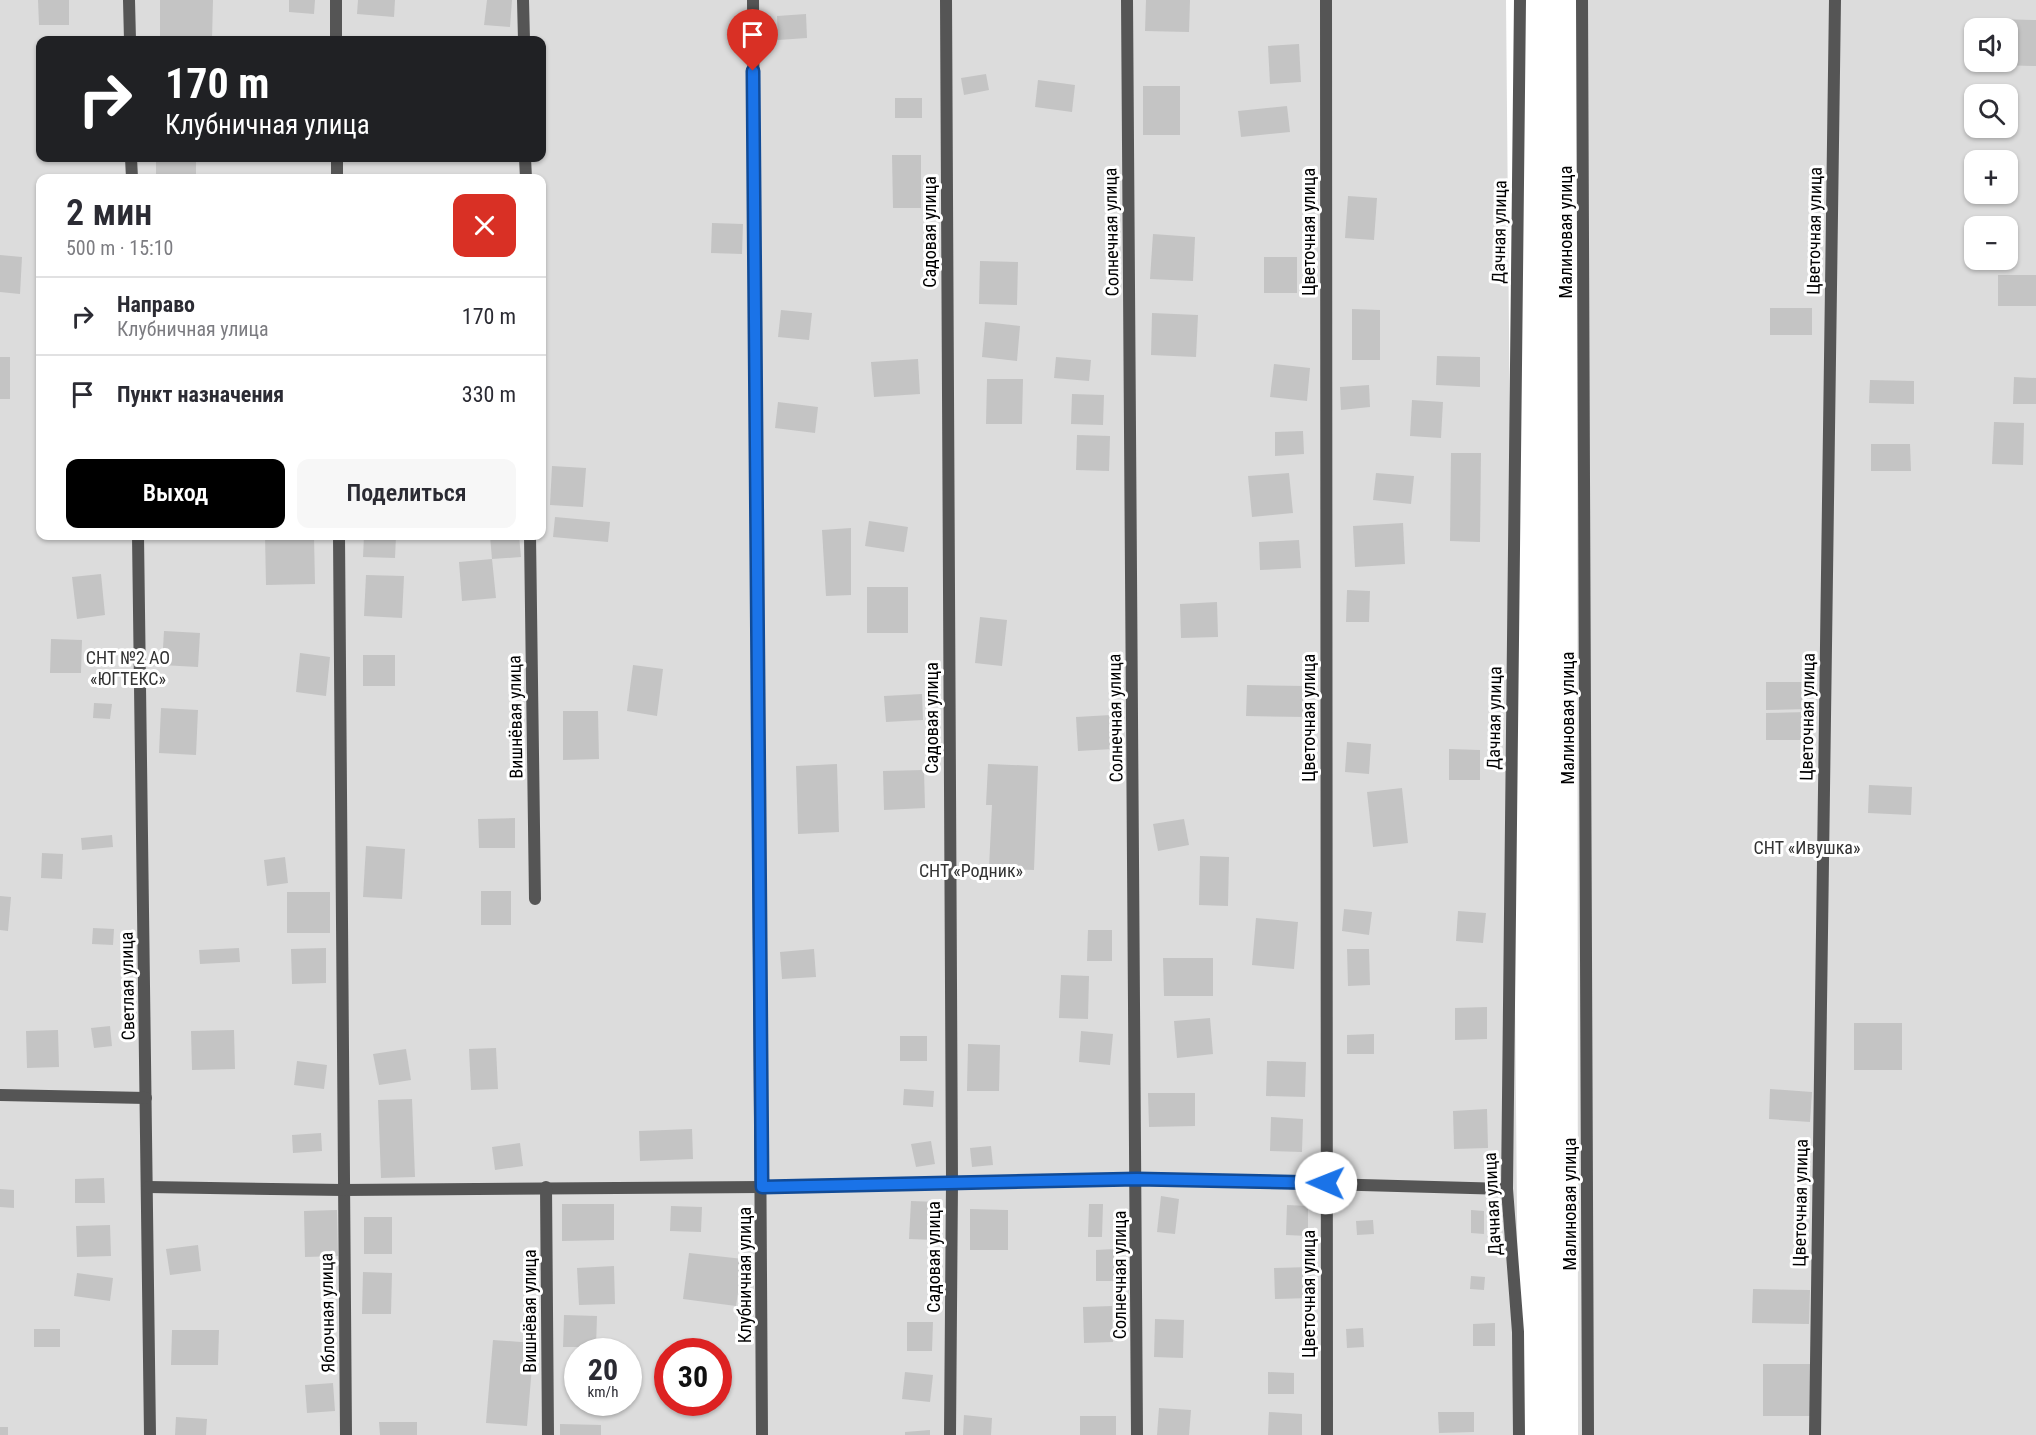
<!DOCTYPE html>
<html lang="ru">
<head>
<meta charset="utf-8">
<style>
  body { margin:0; font-family:"Roboto Condensed",sans-serif; background:#f7f7f7; color:#2b2b33; height:100vh; display:flex; flex-direction:column; font-size:22px; white-space:nowrap }
  * { box-sizing:border-box; margin:0 }
  p { font-size:20px; color:#7c7c81 }
  .icon { flex:none; width:33px; height:33px; fill:none; stroke:currentColor; stroke-width:2; stroke-linecap:round; stroke-linejoin:round }
  .map { position:relative; flex:1; overflow:hidden }
  .side { position:absolute; left:36px; top:174px; width:510px; height:366px; display:flex; flex-direction:column; background:#fff; border-radius:12px; box-shadow:0 2px 4px #0004 }
  .side>* { flex:none }
  .guide { position:absolute; left:36px; top:36px; width:510px; height:126px; border-radius:12px; box-shadow:0 2px 4px #0004; background:#202124; color:#fff; overflow:hidden }
  .tools { position:absolute; left:1964px; top:18px; display:grid; gap:12px }
  .tools a { display:grid; place-items:center; width:54px; height:54px; border-radius:12px; background:#fff; box-shadow:0 2px 4px #0004; font-size:30px }
  .speed { position:absolute; left:564px; top:1338px; display:flex; gap:12px; font-size:30px; font-weight:700; text-align:center }
  .speed>* { display:grid; place-content:center; width:78px; height:78px; border-radius:50%; background:#fff; box-shadow:0 2px 4px #0004; line-height:1 }
  .speed small { font-size:15px; font-weight:400 }
  .speed .limit { border:9px solid #d22; background:#fff; color:#111 }
  .pin { position:absolute; display:grid; place-items:center; width:51px; height:51px; color:#fff; margin:-62px -26px; border-radius:50% 50% 50% 0; rotate:-45deg; box-shadow:0 0 6px #0007 }
  .pin .icon { rotate:45deg }
  .me { position:absolute; width:66px; margin:-33px; rotate:271deg; stroke-linejoin:round; filter:drop-shadow(0 0 4px #0008) }
  .turn { display:flex; align-items:center; gap:21px; height:126px; padding:0 30px; font-size:27px }
  .turn .icon { width:78px; height:78px; stroke-width:2.5 }
  .turn b { display:block; font-size:42px; line-height:51px }
  .round { display:grid; place-items:center; flex:none; width:63px; height:63px; border-radius:12px; background:#f7f7f7 }
  .overview { display:flex; align-items:center; justify-content:space-between; height:102px; padding:0 30px }
  h1 { font-size:36px; font-weight:600; line-height:45px }
  .button { display:flex; gap:12px; margin-top:auto; padding:12px 30px }
  .button a { flex:1; height:69px; border-radius:12px; background:#000; color:#fff; font-size:24px; font-weight:600; line-height:69px; text-align:center }
  .button a+a { background:#f7f7f7; color:#2b2b33 }
  ul { padding:0; list-style:none }
  li { display:flex; align-items:center; gap:18px; height:78px; padding:0 30px; border-top:2px solid #e1e1e2 }
  li div { flex:1 }
  li b { display:block; font-size:22px }
  li em { font-style:normal }
  .map>svg:first-child { display:block }
  .green { fill:#dcdcdc; fill-rule:evenodd }
  .building { fill:#c4c4c4 }
  .lines { fill:none; stroke-linecap:round; stroke-linejoin:round }
  .street { stroke:#555; stroke-width:12 }
  .route-casing { stroke:#114b97; stroke-width:15 }
  .route { stroke:#1a73e8; stroke-width:10 }
  .labels { text-anchor:middle; dominant-baseline:central; stroke-width:6; stroke-linejoin:round; paint-order:stroke }
  .street-label { font-size:18px; fill:#000; stroke:#fff }
  .park-label { font-size:18px; fill:#333; stroke:#fff }
</style>
</head>
<body>
<div class="map">
<svg width="2036" height="1435" viewBox="0 0 2036 1435">
  <rect width="100%" height="100%" fill="#fff"/>
  <g class="green">
    <path d="M0 0H1506L1519 1435H0ZM40 40H542V158H40ZM40 178H542V536H40ZM578 1352H628V1402H578ZM668 1352H718V1402H668Z"/>
    <path d="M1577 0H2036V1435H1578ZM1974 28H2007V62H1974ZM1974 94H2007V128H1974ZM1974 160H2007V194H1974ZM1974 226H2007V260H1974Z"/>
  </g>
  <g class="building">
    <polygon points="38,0 69,0 69,25 39,25"/>
    <polygon points="160,0 213,0 212,40 160,40"/>
    <polygon points="289,0 315,0 314,14 289,12"/>
    <polygon points="358,0 395,0 394,17 357,14"/>
    <polygon points="487,0 512,0 510,27 484,25"/>
    <polygon points="1146,0 1190,0 1189,32 1145,31"/>
    <polygon points="806,14 807,38 778,40 777,16"/>
    <polygon points="1996,19 2036,20 2036,66 1995,65 1995,62 2007,62 2007,28 1996,28"/>
    <polygon points="400,36 401,40 362,40 362,38"/>
    <polygon points="1299,44 1301,82 1270,84 1268,46"/>
    <polygon points="986,74 989,90 964,95 961,78"/>
    <polygon points="1038,80 1075,85 1072,112 1035,107"/>
    <rect x="1143" y="86" width="37" height="49"/>
    <rect x="895" y="98" width="27" height="20"/>
    <polygon points="1287,106 1290,132 1241,137 1238,111"/>
    <polygon points="892,155 921,155 921,208 893,208"/>
    <rect x="156" y="158" width="40" height="20"/>
    <polygon points="1348,196 1377,198 1374,240 1345,238"/>
    <polygon points="712,223 743,224 742,254 711,253"/>
    <polygon points="1153,234 1195,237 1193,281 1150,279"/>
    <polygon points="0,255 22,257 20,294 0,292"/>
    <rect x="1264" y="257" width="33" height="36"/>
    <polygon points="980,261 1018,262 1017,305 979,304"/>
    <rect x="1998" y="275" width="38" height="31"/>
    <rect x="1770" y="308" width="42" height="27"/>
    <polygon points="1352,309 1380,310 1380,360 1352,360"/>
    <polygon points="781,310 812,313 809,340 778,337"/>
    <polygon points="1152,313 1198,315 1196,357 1151,355"/>
    <polygon points="985,322 1020,326 1017,361 982,357"/>
    <polygon points="1437,356 1480,357 1480,387 1436,385"/>
    <rect x="0" y="357" width="10" height="42"/>
    <polygon points="1056,357 1091,360 1089,381 1054,378"/>
    <polygon points="918,359 920,394 874,397 871,362"/>
    <polygon points="1274,364 1310,368 1307,401 1270,397"/>
    <polygon points="2014,377 2036,378 2036,404 2013,404"/>
    <polygon points="987,379 1023,379 1022,424 986,424"/>
    <polygon points="1870,380 1914,381 1914,404 1869,403"/>
    <polygon points="1369,385 1370,407 1341,410 1340,387"/>
    <polygon points="1072,394 1104,395 1103,425 1071,424"/>
    <polygon points="1412,400 1443,402 1441,438 1410,436"/>
    <polygon points="778,402 818,407 815,433 775,428"/>
    <polygon points="1994,422 2024,423 2023,465 1992,464"/>
    <polygon points="1303,431 1304,454 1275,456 1275,432"/>
    <polygon points="1077,435 1110,436 1109,471 1076,470"/>
    <polygon points="1871,444 1910,444 1911,471 1871,471"/>
    <polygon points="1451,453 1481,453 1480,542 1450,541"/>
    <polygon points="552,466 586,468 583,507 550,505"/>
    <polygon points="1289,473 1293,513 1252,517 1248,476"/>
    <polygon points="1376,473 1414,476 1411,504 1373,500"/>
    <polygon points="555,517 610,522 608,542 553,537"/>
    <polygon points="869,521 908,527 904,552 865,546"/>
    <polygon points="1403,523 1405,564 1355,567 1353,526"/>
    <polygon points="851,528 851,595 826,596 822,530"/>
    <polygon points="265,536 314,536 315,584 266,585"/>
    <polygon points="364,536 396,536 395,558 363,557"/>
    <polygon points="490,536 519,536 521,557 492,559"/>
    <polygon points="1299,540 1301,568 1260,570 1259,542"/>
    <polygon points="492,559 496,598 462,601 459,562"/>
    <polygon points="101,574 105,615 77,619 72,577"/>
    <polygon points="366,575 404,576 402,618 364,616"/>
    <rect x="867" y="587" width="41" height="46"/>
    <polygon points="1347,590 1370,591 1369,622 1346,622"/>
    <polygon points="1217,602 1218,637 1181,638 1180,604"/>
    <polygon points="980,617 1007,620 1002,666 975,663"/>
    <polygon points="164,631 200,633 198,667 162,665"/>
    <polygon points="51,639 82,640 81,673 50,673"/>
    <polygon points="300,653 330,657 326,696 296,692"/>
    <rect x="363" y="655" width="32" height="31"/>
    <polygon points="633,665 663,669 657,716 627,711"/>
    <polygon points="1766,682 1808,682 1808,709 1766,710"/>
    <polygon points="1247,685 1306,686 1305,717 1246,716"/>
    <polygon points="922,694 923,720 886,722 884,696"/>
    <polygon points="94,703 112,704 110,719 93,718"/>
    <polygon points="161,708 198,710 196,755 159,753"/>
    <polygon points="563,711 598,711 599,759 563,760"/>
    <polygon points="1807,712 1807,740 1766,740 1766,713"/>
    <polygon points="1111,715 1113,749 1078,751 1076,717"/>
    <polygon points="1347,742 1371,744 1369,774 1345,772"/>
    <polygon points="1449,749 1480,750 1480,780 1449,780"/>
    <polygon points="837,764 839,832 798,834 796,766"/>
    <polygon points="988,764 1038,766 1034,870 989,868 992,805 986,805"/>
    <polygon points="924,770 925,808 884,810 883,771"/>
    <polygon points="1869,785 1912,787 1911,815 1868,813"/>
    <polygon points="1402,788 1408,843 1373,847 1367,792"/>
    <polygon points="515,818 515,848 479,848 478,819"/>
    <polygon points="1184,819 1189,845 1158,851 1153,824"/>
    <polygon points="112,835 113,847 82,850 81,838"/>
    <polygon points="366,846 405,849 402,899 363,897"/>
    <polygon points="42,853 63,854 62,879 41,878"/>
    <polygon points="1200,856 1229,857 1228,906 1199,905"/>
    <polygon points="285,857 288,883 267,886 264,860"/>
    <rect x="481" y="891" width="30" height="34"/>
    <rect x="287" y="892" width="43" height="41"/>
    <polygon points="0,896 11,897 8,931 0,930"/>
    <polygon points="1344,909 1372,912 1369,935 1342,931"/>
    <polygon points="1458,911 1486,913 1483,943 1456,941"/>
    <polygon points="1256,918 1298,922 1294,969 1252,965"/>
    <polygon points="93,928 114,929 113,945 92,944"/>
    <polygon points="1088,930 1112,930 1112,961 1087,961"/>
    <polygon points="239,948 240,962 200,964 199,950"/>
    <polygon points="326,948 326,983 292,984 291,949"/>
    <polygon points="814,949 816,977 782,979 780,952"/>
    <polygon points="1347,949 1369,949 1370,985 1348,986"/>
    <polygon points="1163,958 1213,958 1213,996 1164,996"/>
    <polygon points="1061,975 1089,976 1088,1019 1059,1018"/>
    <polygon points="1487,1007 1487,1039 1455,1040 1455,1008"/>
    <polygon points="1210,1018 1213,1054 1177,1058 1174,1021"/>
    <rect x="1854" y="1023" width="48" height="47"/>
    <polygon points="110,1026 112,1046 94,1048 91,1028"/>
    <polygon points="58,1030 59,1067 27,1068 26,1031"/>
    <polygon points="234,1030 235,1069 192,1070 191,1031"/>
    <polygon points="1081,1031 1113,1034 1110,1065 1079,1062"/>
    <polygon points="1374,1034 1374,1054 1347,1054 1347,1035"/>
    <rect x="900" y="1036" width="27" height="25"/>
    <polygon points="968,1044 1000,1045 999,1091 967,1091"/>
    <polygon points="496,1048 498,1089 471,1090 469,1049"/>
    <polygon points="406,1049 411,1080 379,1085 373,1054"/>
    <polygon points="297,1061 327,1065 324,1089 294,1085"/>
    <polygon points="1267,1061 1306,1062 1305,1097 1266,1096"/>
    <polygon points="904,1089 934,1091 933,1107 903,1105"/>
    <polygon points="1770,1089 1812,1092 1810,1122 1769,1119"/>
    <polygon points="1148,1093 1195,1093 1195,1126 1149,1127"/>
    <polygon points="412,1099 415,1177 381,1178 378,1100"/>
    <polygon points="1487,1109 1488,1148 1454,1149 1453,1111"/>
    <polygon points="1271,1117 1303,1119 1302,1152 1270,1151"/>
    <polygon points="692,1129 693,1159 640,1161 639,1131"/>
    <polygon points="321,1133 322,1151 293,1153 292,1135"/>
    <polygon points="931,1141 935,1164 916,1167 911,1144"/>
    <polygon points="520,1143 523,1166 495,1170 492,1147"/>
    <polygon points="991,1146 993,1165 972,1167 970,1148"/>
    <polygon points="104,1178 105,1203 75,1203 75,1179"/>
    <polygon points="0,1189 14,1190 14,1208 0,1207"/>
    <polygon points="1161,1196 1179,1199 1175,1234 1157,1232"/>
    <polygon points="911,1201 938,1202 936,1240 909,1239"/>
    <polygon points="562,1204 614,1204 614,1240 562,1241"/>
    <polygon points="1089,1204 1103,1204 1102,1237 1088,1237"/>
    <polygon points="1287,1205 1308,1206 1308,1236 1286,1235"/>
    <polygon points="671,1206 702,1207 701,1232 670,1231"/>
    <polygon points="970,1209 1008,1210 1008,1250 970,1250"/>
    <polygon points="337,1210 338,1256 305,1257 304,1211"/>
    <polygon points="1471,1210 1484,1211 1484,1234 1471,1233"/>
    <rect x="364" y="1217" width="28" height="37"/>
    <polygon points="1373,1220 1374,1234 1357,1235 1356,1221"/>
    <polygon points="110,1225 111,1256 77,1257 76,1226"/>
    <polygon points="198,1245 201,1271 170,1275 166,1249"/>
    <polygon points="1114,1249 1115,1281 1096,1281 1096,1250"/>
    <polygon points="689,1253 743,1259 736,1306 683,1299"/>
    <polygon points="614,1266 615,1304 579,1305 577,1268"/>
    <polygon points="1311,1267 1312,1298 1275,1299 1274,1268"/>
    <polygon points="363,1272 392,1273 391,1314 362,1314"/>
    <polygon points="77,1273 113,1278 110,1301 74,1296"/>
    <polygon points="1471,1276 1485,1277 1484,1290 1470,1289"/>
    <polygon points="1753,1289 1810,1290 1809,1324 1752,1323"/>
    <polygon points="1112,1306 1113,1342 1084,1343 1083,1307"/>
    <polygon points="564,1315 597,1316 596,1347 563,1347"/>
    <polygon points="1155,1319 1184,1320 1183,1358 1154,1357"/>
    <polygon points="907,1322 933,1322 932,1351 907,1351"/>
    <polygon points="1495,1323 1495,1346 1473,1346 1473,1324"/>
    <polygon points="1363,1328 1364,1347 1347,1348 1346,1329"/>
    <rect x="34" y="1329" width="26" height="18"/>
    <polygon points="172,1330 219,1330 218,1365 171,1365"/>
    <polygon points="493,1340 534,1343 527,1426 486,1423"/>
    <rect x="1763" y="1364" width="49" height="52"/>
    <polygon points="905,1372 933,1375 930,1402 902,1399"/>
    <polygon points="1268,1372 1294,1373 1294,1394 1268,1394"/>
    <polygon points="333,1383 335,1411 307,1413 305,1385"/>
    <polygon points="668,1402 707,1402 706,1411 668,1406"/>
    <polygon points="1159,1408 1191,1410 1189,1435 1157,1435"/>
    <polygon points="1269,1412 1302,1414 1302,1435 1268,1435"/>
    <polygon points="1438,1412 1474,1412 1474,1432 1439,1433"/>
    <polygon points="964,1415 992,1418 991,1435 963,1435"/>
    <rect x="1080" y="1416" width="36" height="19"/>
    <polygon points="176,1417 207,1419 206,1435 175,1435"/>
    <polygon points="379,1422 417,1422 417,1435 380,1435"/>
    <polygon points="560,1424 601,1425 601,1435 560,1435"/>
    <rect x="0" y="1427" width="8" height="8"/>
    <polygon points="930,1430 930,1435 905,1435 905,1432"/>
  </g>
  <g class="lines">
    <g class="street">
      <polyline points="129,0 130,40"/>
      <polyline points="336,0 336,40"/>
      <polyline points="523,0 524,40"/>
      <polyline points="753,0 762,1435"/>
      <polyline points="946,0 952,1182 950,1435"/>
      <polyline points="1127,0 1137,1435"/>
      <polyline points="1326,0 1327,1435"/>
      <polyline points="1582,0 1588,1435"/>
      <polyline points="131,158 132,178"/>
      <polyline points="337,158 337,178"/>
      <polyline points="525,158 526,178"/>
      <polyline points="138,536 150,1435"/>
      <polyline points="339,536 346,1435"/>
      <polyline points="530,536 535,899"/>
      <polyline points="0,1095 146,1098"/>
      <polyline points="148,1187 343,1190 762,1187 1137,1179 1507,1189"/>
      <polyline points="546,1187 548,1435"/>
      <polyline points="1519,1435 1518,1332 1507,1189 1520,0"/>
      <polyline points="1815,1435 1835,0"/>
    </g>
  </g>
  <g class="lines">
    <defs>
      <polyline id="route" points="753,71 762,1187 1137,1179 1326,1183"/>
    </defs>
    <use href="#route" class="route-casing"/>
    <use href="#route" class="route"/>
  </g>
  <g class="labels">
    <g class="street-label">
      <text transform="translate(1814 231) rotate(-89)">Цветочная улица</text>
      <text transform="translate(929 232) rotate(-90)">Садовая улица</text>
      <text transform="translate(1111 232) rotate(-91)">Солнечная улица</text>
      <text transform="translate(1308 232) rotate(-90)">Цветочная улица</text>
      <text transform="translate(1499 232) rotate(-89)">Дачная улица</text>
      <text transform="translate(1565 232) rotate(-90)">Малиновая улица</text>
      <text transform="translate(515 717) rotate(-91)">Вишнёвая улица</text>
      <text transform="translate(1807 717) rotate(-89)">Цветочная улица</text>
      <text transform="translate(931 718) rotate(-90)">Садовая улица</text>
      <text transform="translate(1115 718) rotate(-91)">Солнечная улица</text>
      <text transform="translate(1308 718) rotate(-90)">Цветочная улица</text>
      <text transform="translate(1494 718) rotate(-89)">Дачная улица</text>
      <text transform="translate(1567 718) rotate(-90)">Малиновая улица</text>
      <text transform="translate(127 986) rotate(-91)">Светлая улица</text>
      <text transform="translate(1800 1203) rotate(-89)">Цветочная улица</text>
      <text transform="translate(1492 1204) rotate(-93)">Дачная улица</text>
      <text transform="translate(1569 1204) rotate(-90)">Малиновая улица</text>
      <text transform="translate(933 1257) rotate(-90)">Садовая улица</text>
      <text transform="translate(744 1275) rotate(-90)">Клубничная улица</text>
      <text transform="translate(1119 1275) rotate(-90)">Солнечная улица</text>
      <text transform="translate(1308 1294) rotate(-90)">Цветочная улица</text>
      <text transform="translate(529 1311) rotate(-90)">Вишнёвая улица</text>
      <text transform="translate(327 1313) rotate(-91)">Яблочная улица</text>
    </g>
    <g class="park-label">
      <text x="128" y="657">СНТ №2 АО<tspan x="128" dy="21">«ЮГТЕКС»</tspan></text>
      <text x="1807" y="847">СНТ «Ивушка»</text>
      <text x="971" y="870">СНТ «Родник»</text>
    </g>
  </g>
</svg>
<div class="tools">
<a><svg class="icon" aria-label="sound" viewBox="0 0 24 24"><path d="M4 9h4l5-4v14l-5-4H4zM17 9q2 3 0 6"/></svg></a>
<a><svg class="icon" aria-label="search" viewBox="0 0 24 24"><circle cx="10" cy="10" r="6"/><path d="M15 15l6 6"/></svg></a>
<a>+</a>
<a>−</a>
</div>
<div class="speed"><div>20<small>km/h</small></div><div class="limit">30</div></div>
<div class="pin" style="left:753px;top:71px;background:#d93025"><svg class="icon" aria-label="arrive" viewBox="0 0 24 24"><path d="M6 21V4h12l-3 4 3 4H6"/></svg></div>
<svg class="me" style="left:1326px;top:1183px" viewBox="-20 -20 40 40"><circle r="19" fill="#fff"/><path d="M0-13L10 11 0 6-10 11z" fill="#1a73e8"/></svg>
<div class="guide">
<div class="turn"><svg class="icon" aria-label="right" viewBox="0 0 24 24"><path d="M7 20v-9h11M14 6l5 5-5 5"/></svg><div><b>170 m</b>Клубничная улица</div></div>
</div>
<section class="side">
<div class="overview"><div><h1>2 мин</h1><p>500 m · 15:10</p></div><a class="round" style="background:#d93025;color:#fff"><svg class="icon" aria-label="close" viewBox="0 0 24 24"><path d="M6 6l12 12M18 6L6 18"/></svg></a></div>
<ul>
<li><svg class="icon" aria-label="right" viewBox="0 0 24 24"><path d="M7 20v-9h11M14 6l5 5-5 5"/></svg><div><b>Направо</b><p>Клубничная улица</p></div><em>170 m</em></li>
<li><svg class="icon" aria-label="arrive" viewBox="0 0 24 24"><path d="M6 21V4h12l-3 4 3 4H6"/></svg><div><b>Пункт назначения</b></div><em>330 m</em></li>
</ul>
<div class="button"><a>Выход</a><a>Поделиться</a></div>
</section>
</div>
</body>
</html>
